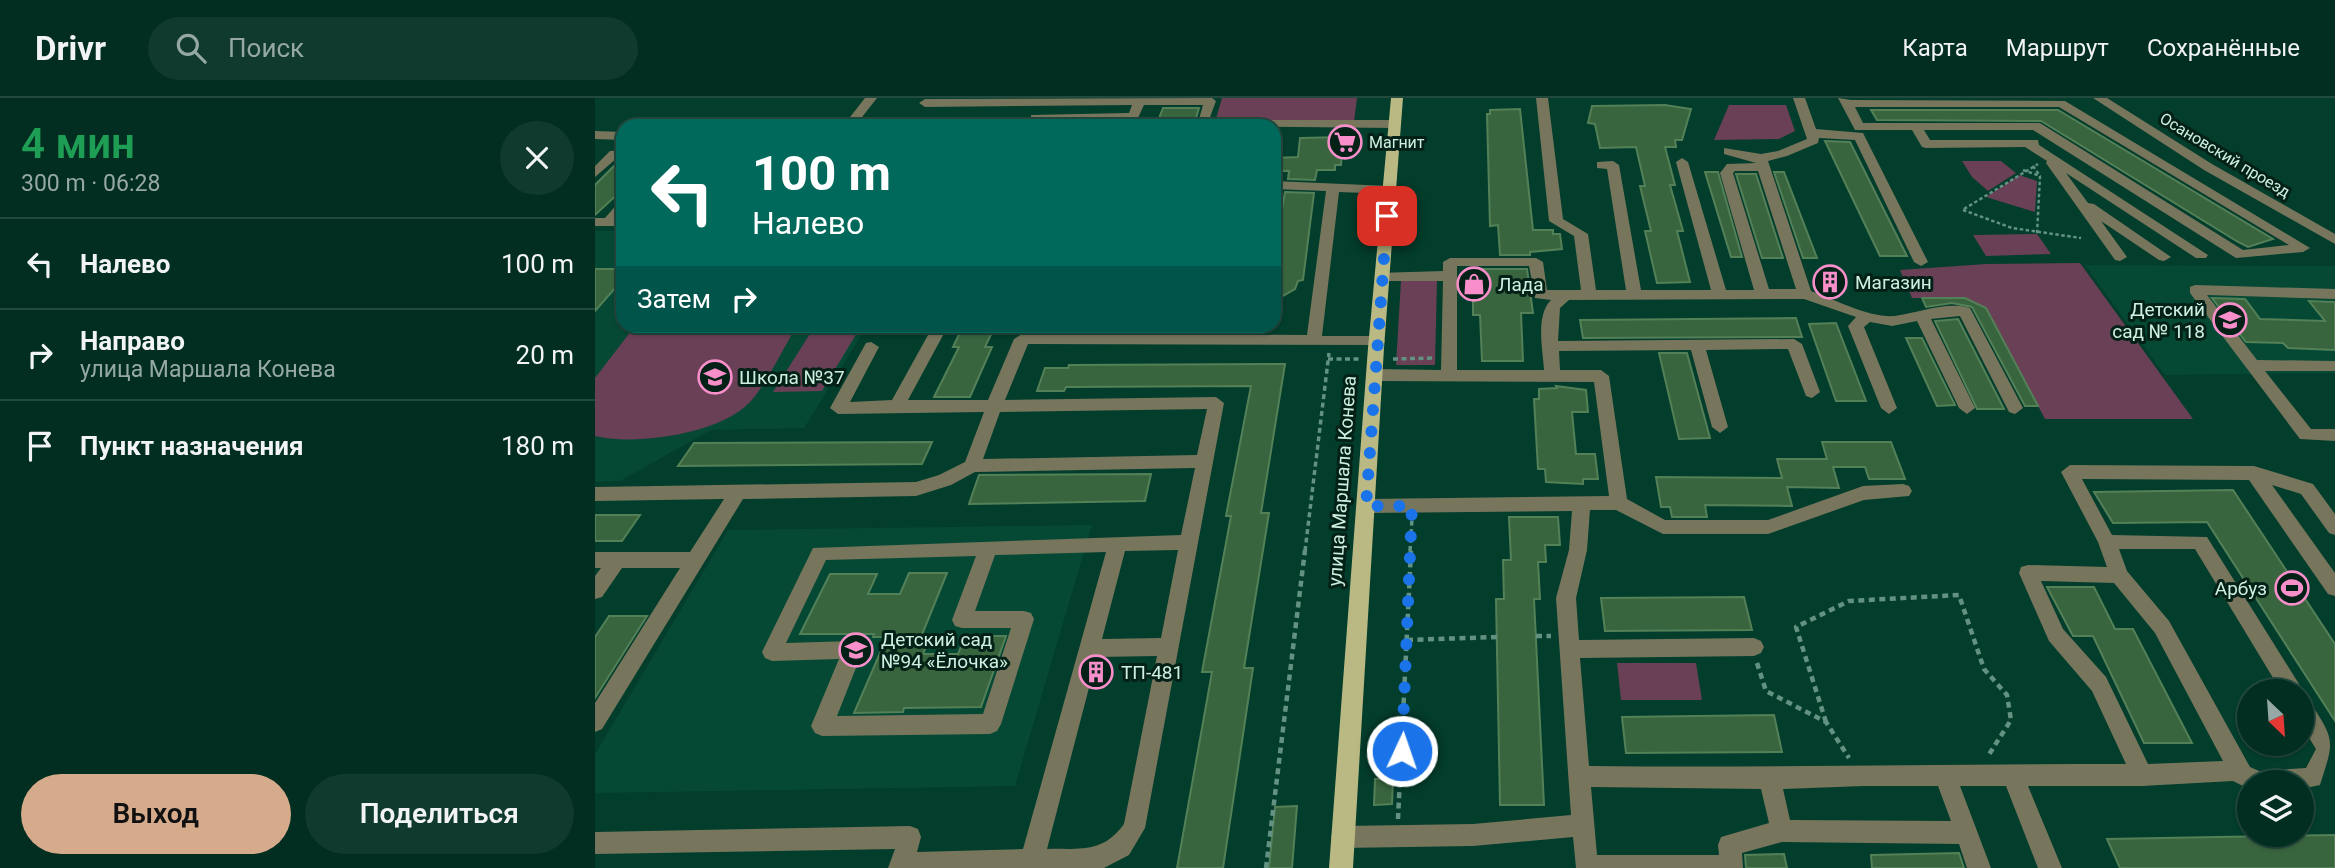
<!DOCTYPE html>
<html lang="ru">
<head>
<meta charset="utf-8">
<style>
  body { margin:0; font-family:Roboto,sans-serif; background:#103a2e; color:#f1f3f6; height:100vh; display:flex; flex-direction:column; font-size:26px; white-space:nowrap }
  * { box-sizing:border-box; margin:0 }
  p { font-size:23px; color:#96a8a5 }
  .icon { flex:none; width:38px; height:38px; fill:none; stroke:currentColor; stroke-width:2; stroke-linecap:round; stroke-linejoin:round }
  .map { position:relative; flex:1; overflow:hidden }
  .details { display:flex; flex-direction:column; background:#022e21; width:595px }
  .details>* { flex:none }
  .guide { position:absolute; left:21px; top:21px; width:665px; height:214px; border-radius:21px; box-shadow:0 2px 5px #0004,0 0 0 2px #234a3f; background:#00695c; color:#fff; overflow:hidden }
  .needle { width:46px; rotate:155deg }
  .buttons { position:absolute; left:1642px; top:581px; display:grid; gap:14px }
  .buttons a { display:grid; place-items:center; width:77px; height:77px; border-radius:50%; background:#022e21; box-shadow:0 2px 5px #0004,0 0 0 2px #234a3f; font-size:35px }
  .pin { position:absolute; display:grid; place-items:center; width:60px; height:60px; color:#fff; margin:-30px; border-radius:14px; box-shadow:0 4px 10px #0006 }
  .me { position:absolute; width:77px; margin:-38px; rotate:3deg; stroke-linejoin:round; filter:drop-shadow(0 0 5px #0008) }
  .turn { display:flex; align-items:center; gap:24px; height:147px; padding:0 21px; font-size:32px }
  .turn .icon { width:91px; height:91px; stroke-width:2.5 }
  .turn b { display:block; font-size:49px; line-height:60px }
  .then { display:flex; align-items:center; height:66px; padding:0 21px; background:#0003; gap:14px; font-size:26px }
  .round { display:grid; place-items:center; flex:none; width:74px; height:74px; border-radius:37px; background:#103a2e }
  .overview { display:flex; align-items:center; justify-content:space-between; height:119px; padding:0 21px }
  h1 { font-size:42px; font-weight:600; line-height:52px; color:#1e9e55 }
  .action { display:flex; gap:14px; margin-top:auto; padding:14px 21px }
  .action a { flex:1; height:80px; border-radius:42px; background:#d6ab8b; color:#111; font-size:28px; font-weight:600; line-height:80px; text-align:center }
  .action a+a { background:#103a2e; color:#f1f3f6 }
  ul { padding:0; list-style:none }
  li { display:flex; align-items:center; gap:21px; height:91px; padding:0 21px; border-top:2px solid #234a3f }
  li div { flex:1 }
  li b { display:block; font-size:26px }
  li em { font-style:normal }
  header { display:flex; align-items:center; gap:42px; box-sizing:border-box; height:98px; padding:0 35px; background:#022e21; border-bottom:2px solid #234a3f }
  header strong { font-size:33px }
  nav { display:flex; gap:38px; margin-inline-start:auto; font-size:24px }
  .search { width:490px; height:63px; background:#103a2e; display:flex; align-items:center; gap:18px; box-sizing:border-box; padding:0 24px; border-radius:38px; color:#96a8a5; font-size:26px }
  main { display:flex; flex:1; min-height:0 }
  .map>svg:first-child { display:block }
  .built { fill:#054935 }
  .green { fill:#694056 }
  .building { fill:#39653e; stroke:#538057; stroke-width:2 }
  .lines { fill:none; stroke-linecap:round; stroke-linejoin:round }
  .path-far2 { stroke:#649282; stroke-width:2.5; stroke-dasharray:3.5 2.5; stroke-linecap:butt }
  .path-far1 { stroke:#649282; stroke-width:3.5; stroke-dasharray:5 3.5; stroke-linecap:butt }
  .path { stroke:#649282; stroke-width:4.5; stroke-dasharray:6 4.5; stroke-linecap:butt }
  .minor { fill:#77765d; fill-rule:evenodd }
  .major { fill:#bab984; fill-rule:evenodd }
  .route { stroke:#1a73e8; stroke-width:12; stroke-dasharray:0 21.6 }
  .labels { text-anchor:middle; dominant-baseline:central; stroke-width:6; stroke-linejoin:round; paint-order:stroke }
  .far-poi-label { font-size:16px; fill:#cff0e1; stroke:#042117; text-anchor:start }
  .far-street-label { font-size:16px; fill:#cff0e1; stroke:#042117 }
  .poi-label { font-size:19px; fill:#cff0e1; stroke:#042117; text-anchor:start }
  .street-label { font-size:19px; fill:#cff0e1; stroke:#042117 }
</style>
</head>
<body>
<header>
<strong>Drivr</strong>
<div class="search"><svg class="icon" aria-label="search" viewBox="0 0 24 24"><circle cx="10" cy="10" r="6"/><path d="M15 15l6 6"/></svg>Поиск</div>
<nav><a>Карта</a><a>Маршрут</a><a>Сохранённые</a></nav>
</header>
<main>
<section class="details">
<div class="overview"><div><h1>4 мин</h1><p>300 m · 06:28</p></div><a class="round"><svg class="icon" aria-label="close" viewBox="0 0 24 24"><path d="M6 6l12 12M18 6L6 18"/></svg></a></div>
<ul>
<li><svg class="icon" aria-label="left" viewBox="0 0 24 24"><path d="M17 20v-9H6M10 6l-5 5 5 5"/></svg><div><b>Налево</b></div><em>100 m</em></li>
<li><svg class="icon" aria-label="right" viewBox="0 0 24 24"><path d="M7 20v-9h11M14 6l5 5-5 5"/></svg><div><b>Направо</b><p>улица Маршала Конева</p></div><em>20 m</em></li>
<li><svg class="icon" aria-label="arrive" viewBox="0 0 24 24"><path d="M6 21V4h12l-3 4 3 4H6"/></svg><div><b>Пункт назначения</b></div><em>180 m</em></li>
</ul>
<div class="action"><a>Выход</a><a>Поделиться</a></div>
</section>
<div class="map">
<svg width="1740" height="770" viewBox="0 0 1740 770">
  <rect width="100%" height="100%" fill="#033d2c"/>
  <g class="built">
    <polygon points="0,133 28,133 28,228 272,228 209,330 116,332 25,383 0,384"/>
    <polygon points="1490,167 1740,168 1740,275 1570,277"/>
    <polygon points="497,427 420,688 0,695 0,656 133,432"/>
  </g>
  <g class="green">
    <polygon points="627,0 762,0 759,24 620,24"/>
    <polygon points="1134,7 1191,7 1200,33 1184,41 1119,42"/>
    <polygon points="1367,63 1406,63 1421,75 1393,93 1377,79"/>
    <polygon points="1424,77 1442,83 1440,114 1391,99"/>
    <polygon points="1442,136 1456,156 1391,158 1378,137"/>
    <polygon points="1485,165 1598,321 1450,321 1391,210 1370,200 1317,200 1305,172 1391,166"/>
    <polygon points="806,182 842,182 840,267 801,267"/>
    <path d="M40 228H202C188 250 172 286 154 305 124 336 40 348 0 338V280Z"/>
    <polygon points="220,228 266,228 227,293 178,294"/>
    <polygon points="1022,565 1101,565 1107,602 1026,602"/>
  </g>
  <g class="building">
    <polygon points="1070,7 1096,11 1087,42 1080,42 1081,49 1070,49 1080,87 1075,87 1088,133 1082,133 1095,184 1062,185 1050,133 1056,133 1045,88 1050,88 1041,49 1005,50 1000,26 993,25 997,8"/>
    <polygon points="568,10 604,10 600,24 589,24 588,28 561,28"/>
    <polygon points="925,11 938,132 958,132 958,136 965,136 967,151 935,154 935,157 905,157 903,127 895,128 892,16 895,16 895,12"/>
    <polygon points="1276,12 1463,12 1678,141 1653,149 1643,144 1446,23 1282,22"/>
    <polygon points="748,39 746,67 740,67 740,72 722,72 720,82 693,81 694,73 679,73 679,60 703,59 705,40"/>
    <polygon points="1230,43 1255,44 1312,158 1285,158"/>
    <polygon points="24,63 28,63 28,91 0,117 0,87"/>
    <polygon points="1110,74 1123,74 1147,159 1136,159"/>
    <polygon points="1179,74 1189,74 1222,160 1208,160"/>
    <polygon points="1141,76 1161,76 1188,160 1167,160"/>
    <polygon points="690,94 719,95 708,182 703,183 700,191 679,203 679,159"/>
    <polygon points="0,171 28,171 28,181 0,213"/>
    <polygon points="878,171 932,171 938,215 926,215 928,263 887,263 885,217 878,217"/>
    <polygon points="1222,177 1244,177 1249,191 1226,190"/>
    <polygon points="1327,200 1370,200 1391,210 1443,308 1430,308 1377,209 1357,205 1331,209"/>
    <polygon points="1617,200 1650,201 1665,221 1730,223 1714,203 1740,204 1740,252 1693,250 1688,245 1651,244"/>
    <polygon points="1201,220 1207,239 988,240 985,222"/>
    <polygon points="1363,221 1409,311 1382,311 1340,223"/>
    <polygon points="1241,225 1271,303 1241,303 1214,226"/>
    <polygon points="368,228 400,228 390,249 397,249 375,299 339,299 364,249 358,249"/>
    <polygon points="1311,240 1327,240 1360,307 1342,308"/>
    <polygon points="1064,255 1092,255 1115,340 1084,341"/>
    <polygon points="690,266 666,415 674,415 649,570 658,570 628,770 582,770 617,574 607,574 636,418 631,418 656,288 471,289 469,293 442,293 450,270 473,270 474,267"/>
    <polygon points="961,288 991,292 993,314 977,314 981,356 1000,356 1003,381 988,381 988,386 951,384 950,371 943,371 939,301 944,301 944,291 962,290"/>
    <polygon points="337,344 327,366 83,368 99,345"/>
    <polygon points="1227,344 1296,344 1310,381 1274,381 1270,369 1238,369 1244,390 1192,389 1197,408 1110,407 1112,419 1077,419 1075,409 1066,409 1061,379 1187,380 1182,361 1232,361"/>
    <polygon points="556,376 550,403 374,406 384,377"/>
    <polygon points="1638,392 1740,546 1740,623 1612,424 1518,425 1499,394"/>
    <polygon points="0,417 45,417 27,443 0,443"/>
    <polygon points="914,419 963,419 965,447 950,447 951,464 943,464 945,501 939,501 949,707 905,707 901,501 909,501 908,462 916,462"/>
    <polygon points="314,475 352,475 324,544 333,544 328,556 363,556 370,538 411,538 386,609 309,610 308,614 259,615 292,539 278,539 279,536 205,536 235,476 282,476 273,496 305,496"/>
    <polygon points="1452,489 1499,489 1520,531 1538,531 1597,645 1549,645 1498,538 1478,538"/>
    <polygon points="1149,499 1157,532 1010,533 1006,500"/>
    <polygon points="14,518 52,518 0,600 0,539"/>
    <polygon points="1179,617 1187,654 1031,655 1027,619"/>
    <polygon points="798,680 797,706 779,707 780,681"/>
    <polygon points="702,708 697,770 674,770 680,709"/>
    <polygon points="1740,737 1740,770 1525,770 1512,741"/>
    <polygon points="1364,755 1369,770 1277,770 1276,757"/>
    <polygon points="1189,756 1192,770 1151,770 1150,757"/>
  </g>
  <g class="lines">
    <g class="path-far2">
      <polyline points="1438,68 1445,78 1442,136"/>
      <polyline points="1428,72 1445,78"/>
      <polyline points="1369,111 1443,66"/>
      <polyline points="1368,112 1417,130 1486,140"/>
    </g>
    <g class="path-far1">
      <polyline points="733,261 766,261"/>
      <polyline points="798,261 839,260"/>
      <polyline points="710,453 734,255"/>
      <polyline points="815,453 817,421"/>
    </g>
    <g class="path">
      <polyline points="941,538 956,538"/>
      <polyline points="812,542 902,539"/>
      <polyline points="1162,565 1171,593 1231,624 1254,660"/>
      <polyline points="1231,624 1201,529 1254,503 1364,497 1389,571 1412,597 1416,622 1393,658"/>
      <polyline points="803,721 816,452"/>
      <polyline points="671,770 710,452"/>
    </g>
    <g class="minor">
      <polygon points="270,0 282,0 260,28 248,28"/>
      <polygon points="617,0 621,3 614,22 800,22 806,26 800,30 602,28 608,7 549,7 542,22 538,23 440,24 436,23 436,17 534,15 537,7 330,9 324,5 330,1"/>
      <path d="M941 0H953L968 121 993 136 1001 192H1031L1012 71 1002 70V64L1018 63 1024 67 1046 192H1116L1081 64 1087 60 1093 64 1131 192H1159L1125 75 1132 66 1161 65 1129 56V50L1166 56 1183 53 1212 41 1198 0H1210L1221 31 1268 35 1333 164 1326 168 1319 164 1260 42 1224 40 1223 45 1192 58 1173 63 1216 193C1241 202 1274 220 1300 218 1323 215 1352 203 1375 210L1428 310 1420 316 1414 314 1365 218 1336 221 1380 310 1372 316 1364 310 1322 223 1297 228 1275 224 1269 229 1302 310 1294 316 1286 310 1253 228 1261 219 1209 201 974 202 965 210 963 243 1199 241 1207 246 1225 294 1217 300 1211 298 1193 251 1111 252 1133 329 1125 335 1117 329 1096 252 964 253 965 272H1006L1014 278 1032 401 1070 422H1173L1268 388 1308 386 1314 388 1317 393 1314 398 1269 402 1173 436H1068L1021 412H995L992 452 981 500 984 542 1159 540 1166 543 1169 549 1166 555 1159 558 985 560 994 668C1173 670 1352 666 1531 666L1497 593 1454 543 1424 475 1426 469 1433 467 1512 469 1503 444 1466 374 1475 367 1659 368 1718 386 1740 416V437L1734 435 1706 396 1677 387 1740 475V498L1733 496 1654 382 1487 381 1517 437 1612 439 1704 586 1707 593 1706 595 1686 593 1600 451H1524L1532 473 1574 523 1655 669 1664 673 1711 670 1721 651 1706 627V599L1713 601C1740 643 1740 640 1725 687L1706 691V684H1654V691L1638 683 1547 688H1433L1467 770H1443L1411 688H1365L1396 770H1372L1364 746 1187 744 1147 755 1148 770H981L978 739 878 748 747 750 739 747 736 739 739 731 747 728 878 726 976 717 961 500 974 452 977 413 771 415 765 413 762 408 765 403 771 401 1014 398 999 284 779 283 771 277 779 271 846 272 848 183H787L782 181V175L848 173V164L855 160H941L948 164 952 192H986L979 138 954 123ZM1140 73H1163L1201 191H1174L1138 75ZM862 168H934L940 200 956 202C940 218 948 252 949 272H862ZM1446 483 1519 485 1560 535 1628 663 1553 666 1511 579 1468 531ZM1269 688H1343L1356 723 1195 722 1188 691ZM996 689 1166 691 1174 725 1126 739 1123 747 1124 757H1002Z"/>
      <path d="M1243 0 1256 2 1470 3 1715 150 1708 154 1641 160 1438 32H1329L1335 42H1443L1444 47 1613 157 1611 160H1601L1471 75 1493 105 1499 106 1576 159 1569 163 1564 162 1506 123 1532 159 1525 163 1520 162 1451 65 1452 63 1430 49 1331 50 1327 49 1317 32H1260ZM1260 9H1464L1694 147 1648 152 1445 25H1268Z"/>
      <polygon points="1498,0 1512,0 1617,66 1740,136 1740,146 1609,72"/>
      <polygon points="0,33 28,34 28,42 0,41"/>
      <polygon points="28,52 28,60 22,60 0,79 0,68 15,53"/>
      <path d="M679 83 794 88 801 92 794 96 744 94 727 238H782L787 239 790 243 787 247 433 246 410 302 621 299 629 305 550 730 534 757 509 770H293L300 751 0 756V734L315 728 323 731 326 739 322 754 428 751 511 454 400 457 380 513H429L436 515 439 521 406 626 402 633 395 636 227 638 220 635 216 628 244 561 177 563 170 560 167 554 218 450 586 437 600 370 380 374 356 387 321 398 148 401 7 631 0 634V605L85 470H27L7 499 0 501V478L6 470H0V454H95L129 401 0 403V389L321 384 344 377 370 364 389 314 243 316 235 310 271 245 276 244 284 249 255 304 297 302 338 228H353L313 302H393L419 241 427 236 712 237 731 93 679 91ZM612 311 602 357 388 361 405 314ZM583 452 566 540 507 541 530 453ZM381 458 357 522 360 528 367 530H416L388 616 242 618 268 552 265 546 258 543 191 545 231 462ZM562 558 529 726C507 756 485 750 452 751L502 559Z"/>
      <polygon points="28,104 28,116 25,120 28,120 28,128 0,128 0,120 10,120 23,105"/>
      <polygon points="1600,187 1740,191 1740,201 1612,197 1662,262 1740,263 1740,273 1670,273 1716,331 1740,331 1740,343 1705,341 1595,195 1595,189"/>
    </g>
    <polygon class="major" points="796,0 808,0 789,250 758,770 734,770 773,250"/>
  </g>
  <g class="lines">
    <polyline class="route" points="792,118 771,408 817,408 807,653"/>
  </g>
  <defs>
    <symbol id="supermarket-ring" viewBox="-11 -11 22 22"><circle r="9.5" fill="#042117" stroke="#f98fca" stroke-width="1.5"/><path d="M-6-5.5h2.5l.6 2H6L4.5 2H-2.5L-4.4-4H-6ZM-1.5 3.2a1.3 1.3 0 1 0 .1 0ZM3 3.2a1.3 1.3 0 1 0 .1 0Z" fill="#f98fca"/></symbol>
    <symbol id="building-ring" viewBox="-11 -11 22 22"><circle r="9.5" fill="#042117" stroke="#f98fca" stroke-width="1.5"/><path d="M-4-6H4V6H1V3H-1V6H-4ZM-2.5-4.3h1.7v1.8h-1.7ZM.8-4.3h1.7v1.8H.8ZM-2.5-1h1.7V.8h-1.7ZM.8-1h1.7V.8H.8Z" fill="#f98fca"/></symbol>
    <symbol id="shop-ring" viewBox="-11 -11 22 22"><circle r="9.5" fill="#042117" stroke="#f98fca" stroke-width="1.5"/><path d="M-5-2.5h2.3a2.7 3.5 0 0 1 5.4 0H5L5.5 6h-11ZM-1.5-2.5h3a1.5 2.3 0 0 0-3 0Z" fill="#f98fca"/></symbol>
    <symbol id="school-ring" viewBox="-11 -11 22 22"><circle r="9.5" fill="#042117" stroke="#f98fca" stroke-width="1.5"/><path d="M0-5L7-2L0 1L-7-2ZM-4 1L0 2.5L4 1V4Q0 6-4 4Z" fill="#f98fca"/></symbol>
    <symbol id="stadium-ring" viewBox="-11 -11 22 22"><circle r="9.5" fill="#042117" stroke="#f98fca" stroke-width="1.5"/><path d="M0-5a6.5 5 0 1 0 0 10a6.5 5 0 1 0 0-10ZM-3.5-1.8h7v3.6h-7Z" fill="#f98fca"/></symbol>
  </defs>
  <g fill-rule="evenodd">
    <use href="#supermarket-ring" x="731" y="25" width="38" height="38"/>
    <use href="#building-ring" x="1216" y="165" width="38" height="38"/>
    <use href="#shop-ring" x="860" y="167" width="38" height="38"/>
    <use href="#school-ring" x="1616" y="203" width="38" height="38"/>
    <use href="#school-ring" x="101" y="260" width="38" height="38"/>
    <use href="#stadium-ring" x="1678" y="471" width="38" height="38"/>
    <use href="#school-ring" x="242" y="533" width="38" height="38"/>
    <use href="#building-ring" x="482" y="555" width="38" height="38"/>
  </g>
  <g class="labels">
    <g class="far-poi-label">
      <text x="774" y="44">Магнит</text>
    </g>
    <g class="far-street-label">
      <text transform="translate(1630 57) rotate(31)">Осановский проезд</text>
    </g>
    <g class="poi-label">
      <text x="1260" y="184">Магазин</text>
      <text x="903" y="186">Лада</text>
      <text x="1610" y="211" text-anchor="end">Детский<tspan x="1610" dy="22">сад № 118</tspan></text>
      <text x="144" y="279">Школа №37</text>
      <text x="1672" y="490" text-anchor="end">Арбуз</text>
      <text x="286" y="541">Детский сад<tspan x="286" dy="22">№94 «Ёлочка»</tspan></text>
      <text x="526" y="574">ТП-481</text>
    </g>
    <g class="street-label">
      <text transform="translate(747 383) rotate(-86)">улица Маршала Конева</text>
    </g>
  </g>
</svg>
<div class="buttons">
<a><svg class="needle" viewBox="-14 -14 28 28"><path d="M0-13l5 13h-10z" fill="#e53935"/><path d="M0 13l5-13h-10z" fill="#96a8a5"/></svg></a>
<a><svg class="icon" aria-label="layers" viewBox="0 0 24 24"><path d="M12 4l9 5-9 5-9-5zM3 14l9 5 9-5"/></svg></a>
</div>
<div class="pin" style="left:792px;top:118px;background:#d93025"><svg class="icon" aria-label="arrive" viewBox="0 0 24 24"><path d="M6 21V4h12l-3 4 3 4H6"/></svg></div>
<svg class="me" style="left:807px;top:653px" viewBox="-20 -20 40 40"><circle r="17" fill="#1a73e8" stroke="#fff" stroke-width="3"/><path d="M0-11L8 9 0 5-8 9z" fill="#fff"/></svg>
<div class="guide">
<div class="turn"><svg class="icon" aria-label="left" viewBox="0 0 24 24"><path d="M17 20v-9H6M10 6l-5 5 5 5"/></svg><div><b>100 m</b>Налево</div></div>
<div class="then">Затем<svg class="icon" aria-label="right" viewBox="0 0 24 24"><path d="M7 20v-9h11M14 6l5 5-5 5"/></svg></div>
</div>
</div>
</main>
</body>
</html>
